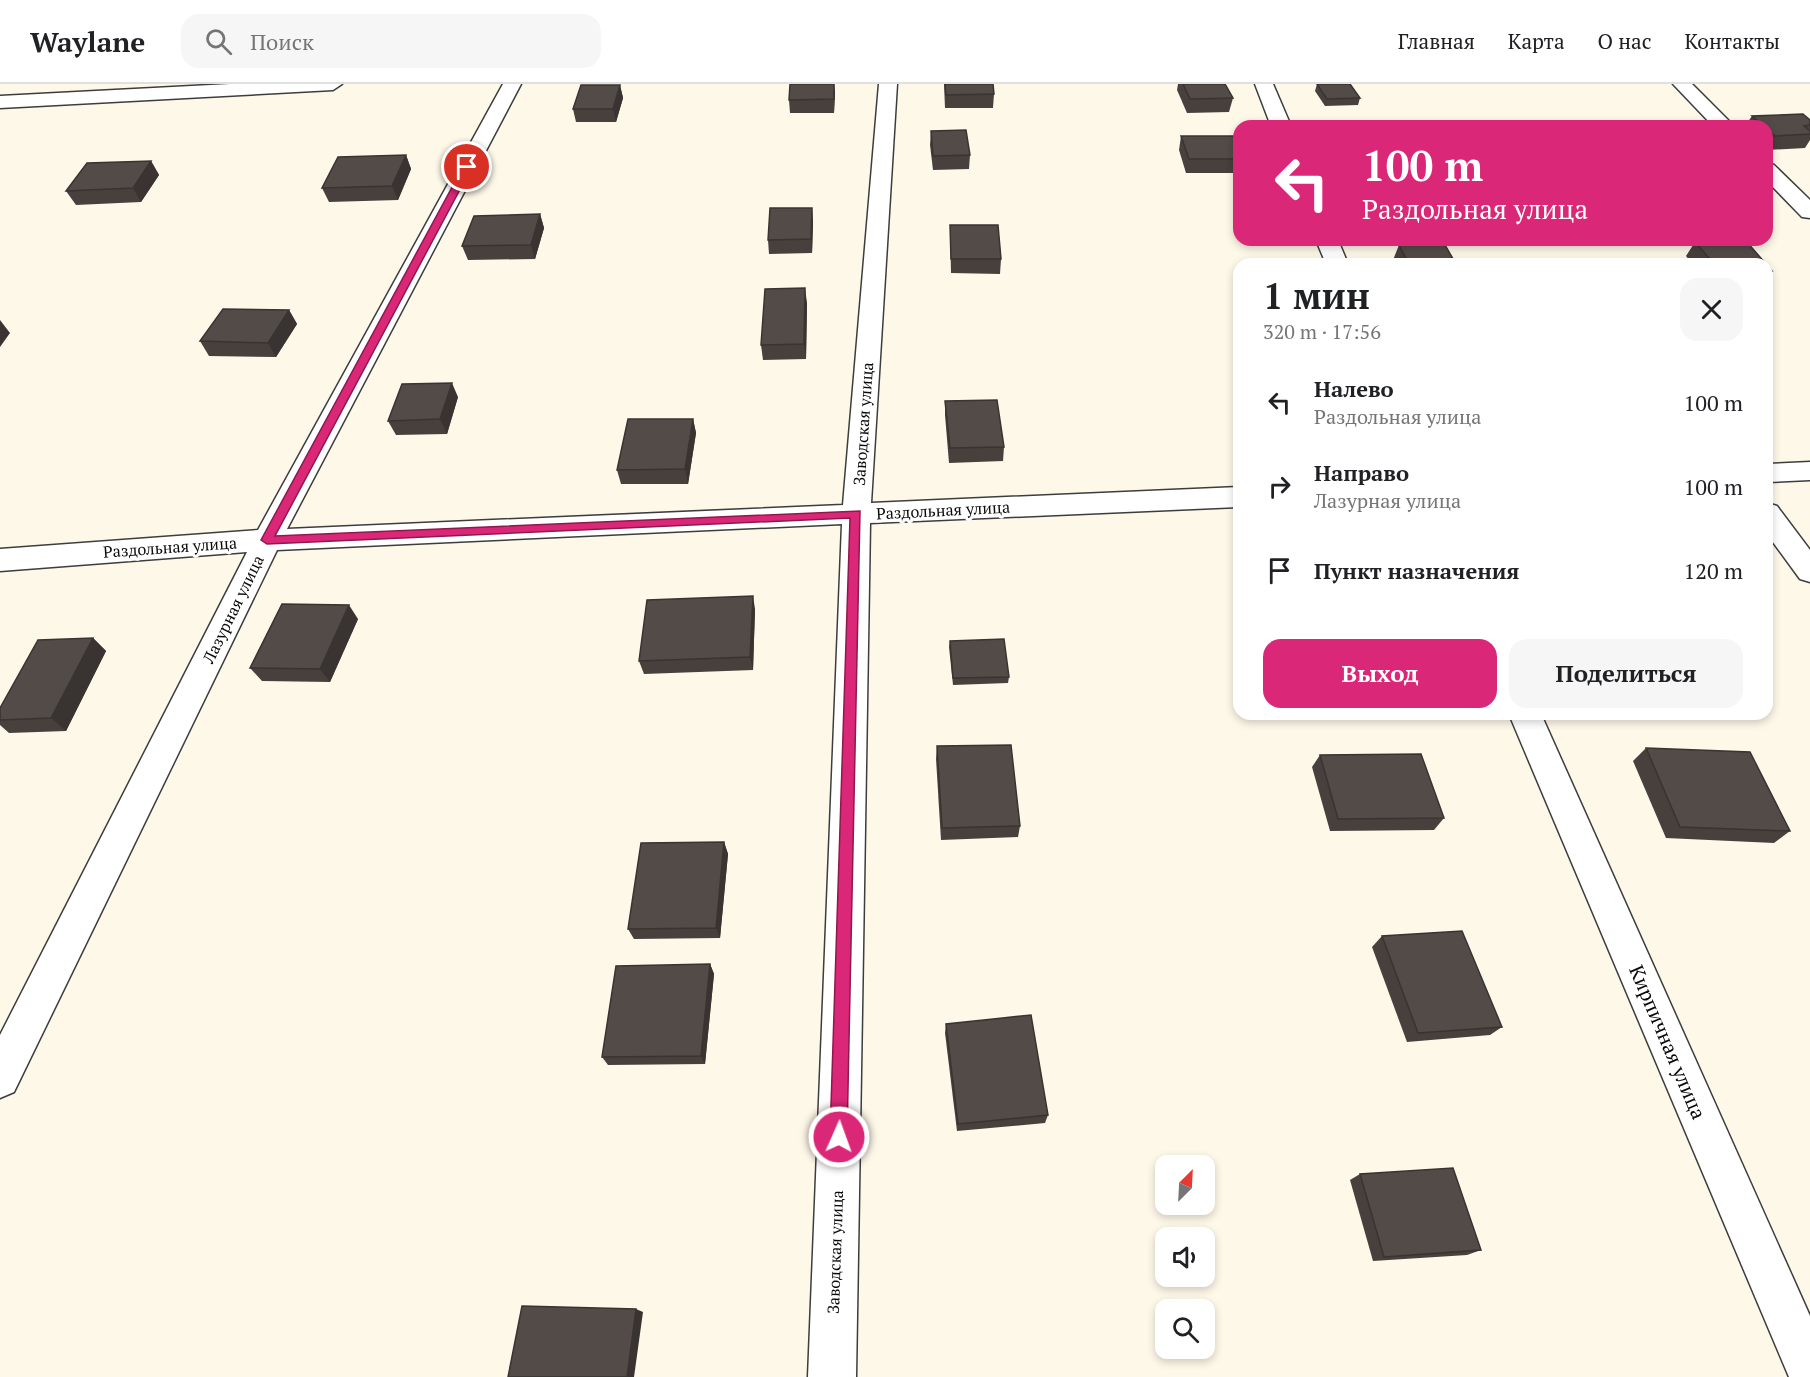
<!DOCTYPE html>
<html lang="ru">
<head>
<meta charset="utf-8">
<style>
  body { margin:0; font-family:"PT Serif",serif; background:#f6f6f6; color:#202124; height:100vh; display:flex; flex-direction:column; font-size:22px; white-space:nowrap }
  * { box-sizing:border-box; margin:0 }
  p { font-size:20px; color:#757577 }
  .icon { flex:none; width:33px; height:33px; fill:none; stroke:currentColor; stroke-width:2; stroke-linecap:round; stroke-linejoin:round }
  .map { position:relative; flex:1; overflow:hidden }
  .drawer { position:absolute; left:1233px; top:174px; width:540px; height:462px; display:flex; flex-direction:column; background:#fff; border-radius:18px; box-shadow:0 3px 9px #0003 }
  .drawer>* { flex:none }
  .banner { position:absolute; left:1233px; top:36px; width:540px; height:126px; border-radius:18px; box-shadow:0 3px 9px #0003; background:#db2777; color:#fff; overflow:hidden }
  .needle { width:39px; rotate:24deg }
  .buttons { position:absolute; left:1155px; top:1071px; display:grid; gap:12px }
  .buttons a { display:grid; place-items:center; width:60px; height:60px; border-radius:12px; background:#fff; box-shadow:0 3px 9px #0003; font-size:30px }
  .pin { position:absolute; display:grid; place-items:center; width:51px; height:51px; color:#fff; margin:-26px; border:3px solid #fff; border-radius:50%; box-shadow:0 2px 6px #0007 }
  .me { position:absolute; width:66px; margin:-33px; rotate:2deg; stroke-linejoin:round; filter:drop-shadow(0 0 4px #0008) }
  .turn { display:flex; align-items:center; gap:21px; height:126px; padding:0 30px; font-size:27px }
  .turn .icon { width:78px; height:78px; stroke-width:2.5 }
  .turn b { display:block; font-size:42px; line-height:51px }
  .round { display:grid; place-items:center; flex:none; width:63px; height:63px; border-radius:18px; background:#f6f6f6 }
  .headline { display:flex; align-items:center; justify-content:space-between; height:102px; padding:0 30px }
  h1 { font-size:36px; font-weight:600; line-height:45px }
  .primary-button { display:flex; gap:12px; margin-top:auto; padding:12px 30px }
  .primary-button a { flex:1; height:69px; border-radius:18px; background:#db2777; color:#fff; font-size:24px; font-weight:600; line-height:69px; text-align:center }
  .primary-button a+a { background:#f6f6f6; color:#202124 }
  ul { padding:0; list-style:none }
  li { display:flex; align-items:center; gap:18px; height:84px; padding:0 30px }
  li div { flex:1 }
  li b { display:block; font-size:22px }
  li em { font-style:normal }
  header { display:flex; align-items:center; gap:36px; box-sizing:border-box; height:84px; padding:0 30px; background:#fff; border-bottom:2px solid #e0e0e0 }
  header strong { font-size:28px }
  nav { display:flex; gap:33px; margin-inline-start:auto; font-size:21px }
  .search { width:420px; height:54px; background:#f6f6f6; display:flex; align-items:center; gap:15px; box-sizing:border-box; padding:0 21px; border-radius:18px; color:#757577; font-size:22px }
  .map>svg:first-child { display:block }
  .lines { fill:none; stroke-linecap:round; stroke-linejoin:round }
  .minor-casing { stroke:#3d3d3d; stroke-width:3 }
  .minor { fill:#fff; fill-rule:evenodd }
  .wall { fill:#47403d }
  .shaded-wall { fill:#393432 }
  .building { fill:#524b47; stroke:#393432; stroke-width:1.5 }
  .route { fill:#db2777; stroke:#8e194d; stroke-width:1.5 }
  .labels { text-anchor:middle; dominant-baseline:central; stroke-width:6; stroke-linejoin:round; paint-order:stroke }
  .street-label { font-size:16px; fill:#0a0a0a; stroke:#fff }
  .near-street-label { font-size:20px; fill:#0a0a0a; stroke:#fff }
</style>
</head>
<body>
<header>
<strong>Waylane</strong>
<div class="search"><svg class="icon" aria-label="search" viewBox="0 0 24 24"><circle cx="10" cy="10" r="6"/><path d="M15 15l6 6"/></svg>Поиск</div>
<nav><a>Главная</a><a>Карта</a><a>О нас</a><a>Контакты</a></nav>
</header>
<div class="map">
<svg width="1810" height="1293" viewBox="0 0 1810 1293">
  <rect width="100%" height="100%" fill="#fef8e9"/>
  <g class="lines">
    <defs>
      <g id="minor">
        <polygon points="230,0 342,0 333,6 0,24 0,12"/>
        <polygon points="503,0 521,0 287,445 843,421 879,0 897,0 871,419 1239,403 1239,423 870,439 856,1293 808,1293 842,440 277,466 14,1008 0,1014 0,951 247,468 0,487 0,465 258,446"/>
        <polygon points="1255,0 1273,0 1291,42 1271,42"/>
        <polygon points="1673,0 1692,0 1734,42 1713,42"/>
        <polygon points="1767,79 1774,81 1810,116 1810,134 1802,133 1767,97"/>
        <polygon points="1316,156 1338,156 1348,180 1326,180"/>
        <polygon points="1810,378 1810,396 1767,398 1767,380"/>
        <polygon points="1767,419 1777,422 1810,466 1810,498 1800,495 1767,450"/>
        <polygon points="1509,630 1541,630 1810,1232 1810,1293 1789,1293"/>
      </g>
    </defs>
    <use href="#minor" class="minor-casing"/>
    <use href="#minor" class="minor"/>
  </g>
  <g class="wall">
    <polygon points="944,0 993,0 994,10 993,24 945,24"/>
    <polygon points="1178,0 1225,0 1233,14 1229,28 1187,29 1177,6"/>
    <polygon points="1317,0 1360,14 1358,21 1325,22 1315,7"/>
    <polygon points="620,1 623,14 616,38 576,38 573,25"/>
    <polygon points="835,7 834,29 790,29 789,16"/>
    <polygon points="1752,32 1810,36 1810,56 1805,64 1767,66 1767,42 1745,42"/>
    <polygon points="931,47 970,71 969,85 933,86 930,61"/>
    <polygon points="1181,52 1239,61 1239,89 1186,89 1179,66"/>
    <polygon points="406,71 411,85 398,116 329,118 322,104"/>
    <polygon points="151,77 159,91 141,118 76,121 66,107"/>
    <polygon points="812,124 813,138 812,169 769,170 768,156"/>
    <polygon points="540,130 544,144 535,175 468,176 462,162"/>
    <polygon points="950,141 1001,175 1000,190 951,189"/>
    <polygon points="1695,158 1766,180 1692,180 1686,172"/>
    <polygon points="1399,161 1456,180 1396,180 1393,176"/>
    <polygon points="1767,181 1772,187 1767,194"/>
    <polygon points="1238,183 1239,183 1239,210 1234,197"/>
    <polygon points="807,219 806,275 763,276 761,261"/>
    <polygon points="289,226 297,240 276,273 209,272 200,257"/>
    <polygon points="458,313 447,350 396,351 388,337"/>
    <polygon points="945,317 1004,363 1003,377 949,379 945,331"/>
    <polygon points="693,335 696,349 688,400 621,400 617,386"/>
    <polygon points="755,525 753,586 644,590 639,577"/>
    <polygon points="358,535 330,598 262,597 250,584"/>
    <polygon points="93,554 106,567 66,647 9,649 0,641 0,636"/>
    <polygon points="950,557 1009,593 1008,599 953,601 949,563"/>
    <polygon points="937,662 1020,742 1018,753 941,756 936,675"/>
    <polygon points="1646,664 1790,747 1774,759 1666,754 1633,677"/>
    <polygon points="1320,671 1444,734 1434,746 1330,747 1312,683"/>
    <polygon points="724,758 728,770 720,854 634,855 628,845"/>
    <polygon points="1382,852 1502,943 1490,951 1407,958 1372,863"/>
    <polygon points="710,880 714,890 705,980 608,981 602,973"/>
    <polygon points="946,940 1048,1031 1045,1039 957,1047 945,949"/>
    <polygon points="1360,1090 1481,1166 1467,1171 1373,1177 1350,1096"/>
  </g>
  <g class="shaded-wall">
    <polygon points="834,0 835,7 834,29"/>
    <polygon points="620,1 623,14 616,38 613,25"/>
    <polygon points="406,71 411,85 398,116 392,102"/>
    <polygon points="151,77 159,91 141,118 133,104"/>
    <polygon points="812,124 813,138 812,169 811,155"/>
    <polygon points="540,130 544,144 535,175 531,161"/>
    <polygon points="805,204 807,219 806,275 804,260"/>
    <polygon points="289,226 297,240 276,273 268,259"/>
    <polygon points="0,236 10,249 0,263"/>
    <polygon points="452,299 458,313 447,350 440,335"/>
    <polygon points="693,335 696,349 688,400 685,385"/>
    <polygon points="753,512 755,525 753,586 750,573"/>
    <polygon points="349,521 358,535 330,598 320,585"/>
    <polygon points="93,554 106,567 66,647 51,634"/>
    <polygon points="724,758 728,770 720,854 716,844"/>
    <polygon points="710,880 714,890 705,980 701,972"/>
    <polygon points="636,1225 643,1228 634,1293 627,1293"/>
  </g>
  <g class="building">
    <polygon points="790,0 834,0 834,15 789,16"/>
    <polygon points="945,0 993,0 994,10 946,11"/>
    <polygon points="1183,0 1225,0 1233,14 1190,15"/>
    <polygon points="1317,0 1350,0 1360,14 1327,15"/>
    <polygon points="581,1 620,1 613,25 573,25"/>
    <polygon points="1803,30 1810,36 1810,41 1804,42 1810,47 1810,50 1775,52 1767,45 1767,42 1763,42 1752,32"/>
    <polygon points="966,46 970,71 933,72 931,47"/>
    <polygon points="1181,52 1235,52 1239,61 1239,75 1189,75"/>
    <polygon points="406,71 392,102 322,104 338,73"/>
    <polygon points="151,77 133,104 66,107 87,79"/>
    <polygon points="770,124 812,124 811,155 768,156"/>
    <polygon points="540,130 531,161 462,162 474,132"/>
    <polygon points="950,141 998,141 1001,175 951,175"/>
    <polygon points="1746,157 1766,180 1714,180 1695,158"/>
    <polygon points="1399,161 1445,161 1456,180 1409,180"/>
    <polygon points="1767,181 1772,187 1767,187"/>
    <polygon points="805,204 804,260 761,261 765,205"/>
    <polygon points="223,225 289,226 268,259 200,257"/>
    <polygon points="452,299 440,335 388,337 402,300"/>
    <polygon points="997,316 1004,363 950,364 945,317"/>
    <polygon points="628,335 693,335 685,385 617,386"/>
    <polygon points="753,512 750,573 639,577 647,516"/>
    <polygon points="282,520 349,521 320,585 250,584"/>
    <polygon points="93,554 51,634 0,636 0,624 38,556"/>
    <polygon points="1004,555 1009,593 953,594 950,557"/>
    <polygon points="1011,661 1020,742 942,744 937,662"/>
    <polygon points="1646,664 1750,668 1790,747 1680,743"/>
    <polygon points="1421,670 1444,734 1338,735 1320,671"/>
    <polygon points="724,758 716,844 628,845 641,759"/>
    <polygon points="1462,847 1502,943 1418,949 1382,852"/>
    <polygon points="710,880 701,972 602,973 616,882"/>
    <polygon points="1031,931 1048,1031 958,1040 946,940"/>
    <polygon points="1453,1084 1481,1166 1384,1173 1360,1090"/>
    <polygon points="522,1222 636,1225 627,1293 508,1293"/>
  </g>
  <polygon class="route" points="467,80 472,83 275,452 860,427 847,1053 845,1059 839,1062 832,1059 830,1053 850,434 267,460 261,456 463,83"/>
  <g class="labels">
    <g class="street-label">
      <text transform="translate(863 340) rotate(-86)">Заводская улица</text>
      <text transform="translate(943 426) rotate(-3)">Раздольная улица</text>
      <text transform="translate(170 463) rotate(-4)">Раздольная улица</text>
      <text transform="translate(233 525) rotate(-64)">Лазурная улица</text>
      <text transform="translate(835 1168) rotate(-88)">Заводская улица</text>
    </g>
    <g class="near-street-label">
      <text transform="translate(1668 958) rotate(67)">Кирпичная улица</text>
    </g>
  </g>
</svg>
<div class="buttons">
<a><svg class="needle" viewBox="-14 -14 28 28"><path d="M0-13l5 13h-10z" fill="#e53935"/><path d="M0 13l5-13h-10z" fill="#757577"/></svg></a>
<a><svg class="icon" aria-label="sound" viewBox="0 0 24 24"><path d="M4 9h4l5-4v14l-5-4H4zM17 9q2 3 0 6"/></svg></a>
<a><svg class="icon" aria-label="search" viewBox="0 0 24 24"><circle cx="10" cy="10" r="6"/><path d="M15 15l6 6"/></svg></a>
</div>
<div class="pin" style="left:467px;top:83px;background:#d93025"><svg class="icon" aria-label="arrive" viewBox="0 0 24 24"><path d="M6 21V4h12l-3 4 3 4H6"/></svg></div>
<svg class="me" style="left:839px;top:1053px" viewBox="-20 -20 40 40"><circle r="17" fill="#db2777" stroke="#fff" stroke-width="3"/><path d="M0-11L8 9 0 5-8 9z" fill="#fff"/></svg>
<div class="banner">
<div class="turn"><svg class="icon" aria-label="left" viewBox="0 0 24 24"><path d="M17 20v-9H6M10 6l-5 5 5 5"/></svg><div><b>100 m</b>Раздольная улица</div></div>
</div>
<section class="drawer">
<div class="headline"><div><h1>1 мин</h1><p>320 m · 17:56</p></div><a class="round"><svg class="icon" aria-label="close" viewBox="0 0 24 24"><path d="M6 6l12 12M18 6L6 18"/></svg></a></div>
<ul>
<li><svg class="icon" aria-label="left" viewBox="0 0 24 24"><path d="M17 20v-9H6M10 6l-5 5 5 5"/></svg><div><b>Налево</b><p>Раздольная улица</p></div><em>100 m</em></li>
<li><svg class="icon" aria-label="right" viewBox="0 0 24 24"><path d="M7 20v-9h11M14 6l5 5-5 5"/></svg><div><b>Направо</b><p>Лазурная улица</p></div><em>100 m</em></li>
<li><svg class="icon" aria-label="arrive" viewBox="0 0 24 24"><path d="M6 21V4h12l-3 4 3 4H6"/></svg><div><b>Пункт назначения</b></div><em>120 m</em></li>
</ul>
<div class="primary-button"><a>Выход</a><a>Поделиться</a></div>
</section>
</div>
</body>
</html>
